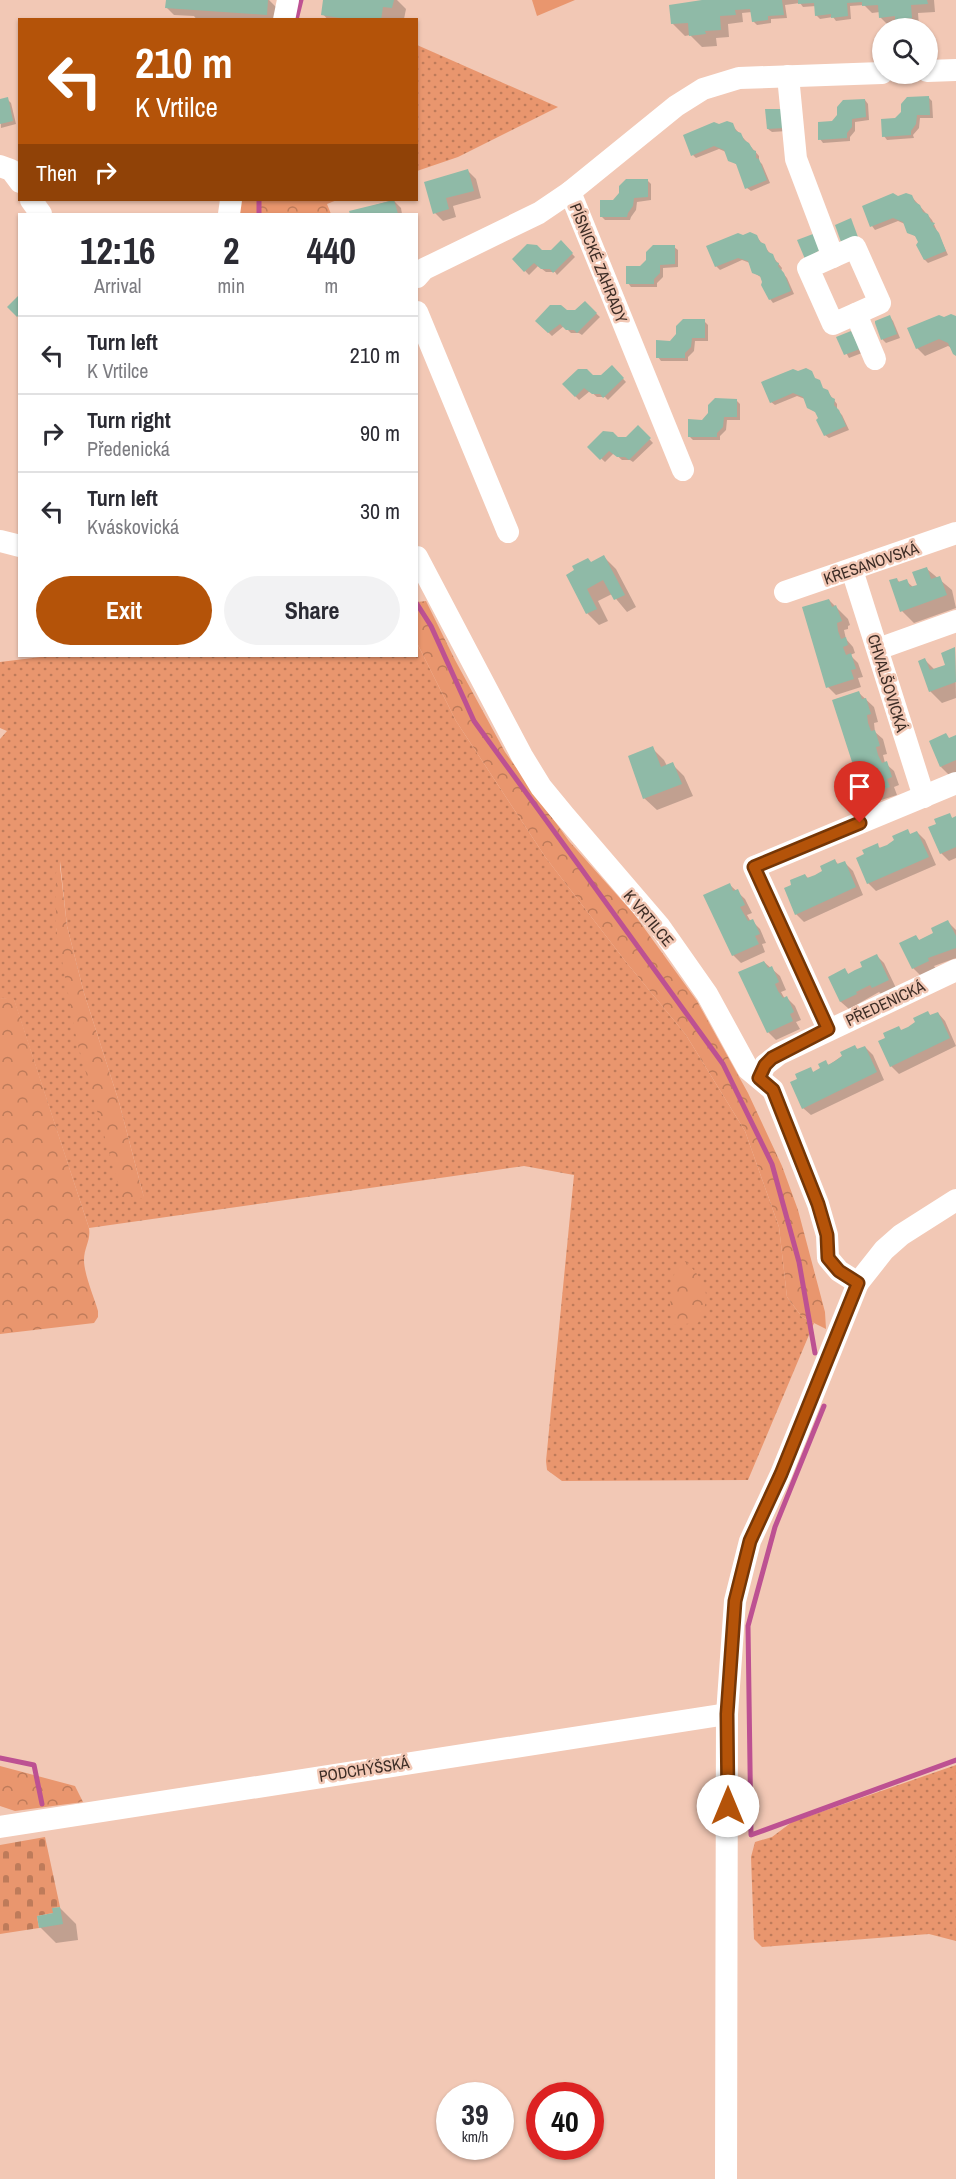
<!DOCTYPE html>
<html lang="en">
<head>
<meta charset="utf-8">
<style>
  body { margin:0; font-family:"Archivo Narrow",sans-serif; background:#f2f2f3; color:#2b2b33; height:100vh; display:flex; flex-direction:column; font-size:22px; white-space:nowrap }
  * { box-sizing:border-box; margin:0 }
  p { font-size:20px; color:#7c7c81 }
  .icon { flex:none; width:33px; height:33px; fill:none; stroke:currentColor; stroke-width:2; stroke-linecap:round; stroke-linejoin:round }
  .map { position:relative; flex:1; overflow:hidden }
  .panel { position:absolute; left:18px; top:213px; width:400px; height:444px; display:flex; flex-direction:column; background:#fff; border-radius:0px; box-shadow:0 2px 4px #0004 }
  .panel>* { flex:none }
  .hud { position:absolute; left:18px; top:18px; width:400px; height:183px; border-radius:0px; box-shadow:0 2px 4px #0004; background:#b45309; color:#fff; overflow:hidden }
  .buttons { position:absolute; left:872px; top:18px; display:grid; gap:12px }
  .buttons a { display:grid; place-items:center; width:66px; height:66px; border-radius:50%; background:#fff; box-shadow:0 2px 4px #0004; font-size:30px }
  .speed { position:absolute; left:436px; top:2082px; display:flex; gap:12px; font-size:30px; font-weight:700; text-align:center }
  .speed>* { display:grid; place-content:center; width:78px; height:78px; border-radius:50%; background:#fff; box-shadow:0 2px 4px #0004; line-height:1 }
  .speed small { font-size:15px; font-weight:400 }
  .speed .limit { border:9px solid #d22; background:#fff; color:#111 }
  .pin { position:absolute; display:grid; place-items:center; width:51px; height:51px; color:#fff; margin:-62px -26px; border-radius:50% 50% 50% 0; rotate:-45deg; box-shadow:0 0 6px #0007 }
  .pin .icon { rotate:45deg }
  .me { position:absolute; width:66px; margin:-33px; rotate:0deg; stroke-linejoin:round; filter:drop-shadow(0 0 4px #0008) }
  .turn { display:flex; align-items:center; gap:21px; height:126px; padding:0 18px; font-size:27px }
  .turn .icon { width:78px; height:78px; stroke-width:2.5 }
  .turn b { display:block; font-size:42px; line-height:51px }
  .then { display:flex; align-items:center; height:57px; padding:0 18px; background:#0003; gap:12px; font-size:22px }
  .eta { display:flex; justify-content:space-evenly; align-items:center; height:102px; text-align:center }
  .eta b { font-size:36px; font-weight:700; line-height:42px }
  .primary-button { display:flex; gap:12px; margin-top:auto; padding:12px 18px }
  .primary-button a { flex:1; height:69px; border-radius:36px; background:#b45309; color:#fff; font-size:24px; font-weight:700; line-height:69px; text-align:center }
  .primary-button a+a { background:#f2f2f3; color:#2b2b33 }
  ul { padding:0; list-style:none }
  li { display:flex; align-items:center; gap:18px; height:78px; padding:0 18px; border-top:2px solid #e1e1e2 }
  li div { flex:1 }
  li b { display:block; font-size:22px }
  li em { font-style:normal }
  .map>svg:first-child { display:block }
  .grass { fill:url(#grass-dots); fill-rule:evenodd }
  .forest { fill:url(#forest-crowns) }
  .cemetery { fill:url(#cemetery-stones) }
  .pitch { fill:#e9966e }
  .shadow { fill:#0003 }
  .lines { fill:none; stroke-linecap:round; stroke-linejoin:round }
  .stream { stroke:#bd5192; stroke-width:5 }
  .building { fill:#8fbaa7 }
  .minor { stroke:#fff; stroke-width:22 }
  .route-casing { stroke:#753606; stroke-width:15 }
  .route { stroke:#b45309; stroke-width:10 }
  .labels { text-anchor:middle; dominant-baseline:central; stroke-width:5; stroke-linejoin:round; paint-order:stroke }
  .street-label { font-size:16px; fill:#3d2d26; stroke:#f2c8b5 }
</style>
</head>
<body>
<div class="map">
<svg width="956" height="2179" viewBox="0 0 956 2179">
  <defs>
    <pattern id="grass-dots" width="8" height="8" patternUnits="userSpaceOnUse" patternTransform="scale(1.5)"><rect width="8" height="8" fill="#e9966e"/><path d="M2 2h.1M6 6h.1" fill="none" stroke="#be7b5a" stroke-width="1.8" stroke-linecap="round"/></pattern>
    <pattern id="forest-crowns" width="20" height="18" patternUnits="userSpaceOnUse" patternTransform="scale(1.5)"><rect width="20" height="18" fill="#e9966e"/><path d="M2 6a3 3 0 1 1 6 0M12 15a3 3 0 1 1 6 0" fill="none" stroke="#be7b5a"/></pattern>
    <pattern id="cemetery-stones" width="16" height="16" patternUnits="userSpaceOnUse" patternTransform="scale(1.5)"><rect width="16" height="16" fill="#e9966e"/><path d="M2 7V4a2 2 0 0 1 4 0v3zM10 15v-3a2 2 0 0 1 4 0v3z" fill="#be7b5a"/></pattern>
  </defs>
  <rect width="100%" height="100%" fill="#f2c8b5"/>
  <g class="grass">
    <polygon points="417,45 558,107 458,157 417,171"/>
    <path d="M417 643 456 721 546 858 626 962 686 1035 745 1131 779 1227 787 1297 802 1317 814 1323 748 1480 562 1481 547 1470 546 1461 574 1175 524 1166 89 1228 14 1000 0 998V739L7 731 0 728V662L49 656H417ZM60 861 67 926 84 993 119 1102 144 1198 56 928Z"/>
    <polygon points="956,1765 956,1941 929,1934 762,1947 754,1939 751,1857 755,1842 772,1837 792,1822"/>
  </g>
  <g class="forest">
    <polygon points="238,200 337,200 327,204 331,214 236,214"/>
    <polygon points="426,601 455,660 505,752 569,841 634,914 697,1001 748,1093 782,1166 798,1210 825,1312 826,1329 802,1317 787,1297 779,1227 745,1131 686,1035 626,962 546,858 456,721 417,643 417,602"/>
    <polygon points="59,858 67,926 84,993 119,1102 144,1198 123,1200 77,1042 56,928 56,873"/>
    <path d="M0 998 14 999 89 1228C91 1241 84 1247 84 1260 84 1274 94 1297 98 1311V1317L94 1323 0 1334Z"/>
    <path d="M686 1261C706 1284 713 1293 698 1323L672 1325 670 1305 675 1268Z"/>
    <polygon points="0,1766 75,1786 83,1802 15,1811 0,1806"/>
  </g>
  <polygon class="cemetery" points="45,1837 60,1907 53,1908 53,1913 37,1916 39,1928 0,1934 0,1845"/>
  <polygon class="pitch" points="532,0 575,0 537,16"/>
  <g class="shadow">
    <polygon points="167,0 269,0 280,11 279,20 197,20 194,16 174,15 166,7"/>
    <polygon points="325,0 397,0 406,9 404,19 328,20 323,14"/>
    <polygon points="704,0 934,0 935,12 918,13 919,26 904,27 901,24 888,25 880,17 880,12 872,13 864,5 850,6 851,19 836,21 833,17 820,19 816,15 816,6 803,7 800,3 785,5 787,18 771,19 771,23 757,25 753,21 752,12 742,13 743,22 728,24 729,37 716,38 717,46 702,47 690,35 685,36 672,23"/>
    <polygon points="929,98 932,101 933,118 920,118 919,128 913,135 914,138 887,140 884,136 896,120"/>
    <polygon points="7,99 11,103 16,124 1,128 0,101"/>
    <polygon points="865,100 868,104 869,120 855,122 855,131 850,137 850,141 823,143 820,139 832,123"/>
    <polygon points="766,110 787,131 772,132 768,129"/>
    <polygon points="732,125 759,156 759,161 762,164 770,183 751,191 747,188 739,166 730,160 726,152 719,149 696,158 693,155 719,126"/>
    <polygon points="468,171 476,179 481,198 453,206 456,217 443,221 435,213 426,183"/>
    <polygon points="647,180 651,184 651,200 637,202 636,210 631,217 630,220 605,220 601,216 614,201"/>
    <polygon points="911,196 932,220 948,255 928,263 924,259 918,238 909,232 905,224 898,221 875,230 872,226 898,197"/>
    <polygon points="393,200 401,208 402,214 352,214 351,212"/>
    <polygon points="756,236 782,268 781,271 787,278 794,294 773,303 770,299 762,278 753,272 750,263 742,260 720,270 716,266"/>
    <polygon points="561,242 575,257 557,275 555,272 546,272 538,266 529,275 514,259 542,252 551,252"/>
    <polygon points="674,247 678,250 678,267 663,268 663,277 657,283 657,287 631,287 628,283 640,268"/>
    <polygon points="585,303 600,317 582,335 579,333 571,333 564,326 552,336 537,321 566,311 575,312"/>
    <polygon points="890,317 893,321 900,338 886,343 883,340 876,323"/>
    <polygon points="956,318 956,355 952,348 948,346 925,356 917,348 944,319"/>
    <polygon points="704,321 708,325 708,341 695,341 694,351 688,357 688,361 661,361 658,357 671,342"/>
    <polygon points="850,333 862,353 849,358 838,338"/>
    <polygon points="612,367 626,382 608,400 605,397 597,397 590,391 579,400 564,384 592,376 602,376"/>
    <polygon points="811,372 824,395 827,391 837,404 837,410 842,415 849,430 829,438 825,435 817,413 809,408 805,399 797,396 775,405 771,402 798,373"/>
    <polygon points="736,400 740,404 740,420 727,420 726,430 720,436 720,440 693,440 690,437"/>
    <polygon points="638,427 653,443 633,462 630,460 622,460 614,453 605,462 589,447 617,439 627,439"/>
    <polygon points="604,557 616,569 636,607 627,612 612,594 598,601 608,621 599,625 587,613 568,575"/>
    <polygon points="927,569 952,590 956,608 914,623 902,611 897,579 900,583 906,581 913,587 918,586"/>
    <polygon points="829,600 848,619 850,625 848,626 848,629 844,630 846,639 853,647 855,653 850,655 858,663 863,677 858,678 861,687 836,695 828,687"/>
    <polygon points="955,649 956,698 942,703 930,691 925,660 935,670 947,666"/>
    <polygon points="859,693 874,707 878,722 874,723 875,732 883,739 887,754 883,755 885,763 894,771 899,785 894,787 897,795 872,803 864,795"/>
    <polygon points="956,737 956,777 953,779 941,767 950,739"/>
    <polygon points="652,748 664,760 667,766 672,764 684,776 693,796 657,810 644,798"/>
    <polygon points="949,815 953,819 956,817 956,858 949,861 941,853"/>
    <polygon points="907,831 911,835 917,832 925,840 936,865 876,891 868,883 866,855 877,845 881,849 888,846"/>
    <polygon points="835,861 839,865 845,863 853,871 863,895 804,922 796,914 793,886 805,875 809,879 824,871"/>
    <polygon points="730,885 745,899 752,913 747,915 751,922 752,921 760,929 766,943 762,944 765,952 741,963 733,955"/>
    <polygon points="948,922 956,930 956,958 934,966 936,969 921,976 913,968 916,937 920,941 935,934"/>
    <polygon points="876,955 884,963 896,988 881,994 879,992 849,1009 841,1002 830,977 845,970 849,975 864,967"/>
    <polygon points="764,962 780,976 786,990 781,992 785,999 787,998 795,1006 801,1020 796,1022 800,1029 776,1040 768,1032"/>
    <polygon points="928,1013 931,1016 938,1013 945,1021 956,1046 899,1074 891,1066 887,1038 909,1028"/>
    <polygon points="855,1047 859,1050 865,1047 873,1055 884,1080 811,1115 803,1108 810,1069 814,1073 822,1069 825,1062 829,1065"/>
    <polygon points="60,1908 76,1924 78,1940 56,1943 40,1927"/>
  </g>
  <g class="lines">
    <g class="stream">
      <polyline points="296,20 301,0"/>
      <polyline points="259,214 259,200"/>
      <polyline points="417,604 431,626 474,721 723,1064 772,1164 799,1262 815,1353"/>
      <polyline points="824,1406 775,1527 748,1626 751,1835 956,1760"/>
      <polyline points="0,1758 34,1765 42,1804"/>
    </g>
  </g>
  <g class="building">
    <polygon points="166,0 268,0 267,15 165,8"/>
    <polygon points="323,0 394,0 392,8 383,7 381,20 353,20 321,15"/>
    <polygon points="702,0 782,0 784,15 768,16 768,20 752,22 750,9 735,10 736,15 720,16 721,30 705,31 706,34 689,36 688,23 671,24 669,5"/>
    <polygon points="798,0 927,0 928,4 911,5 912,18 895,20 895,16 879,18 878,5 862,6 862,2 847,3 848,16 831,18 831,14 815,16 814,3 798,4"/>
    <polygon points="929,96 930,115 917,115 916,124 911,131 911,135 882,137 881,119 895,118 901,112 901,104 907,97"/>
    <polygon points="8,97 13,121 0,124 0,99"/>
    <polygon points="865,99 866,117 852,119 852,127 847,133 847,138 818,140 818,122 832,121 837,115 837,107 843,100"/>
    <polygon points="765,109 782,109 784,128 767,129"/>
    <polygon points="727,121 733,123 736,131 741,133 744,140 749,143 753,150 756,151 756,158 759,159 767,180 745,189 736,164 728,161 724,150 714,146 691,156 683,135 714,122 719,124"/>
    <polygon points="468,169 474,191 446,198 449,209 433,214 424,182"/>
    <polygon points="626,179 648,179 648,197 634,198 633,206 628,213 627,217 600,217 600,200 613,200 619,193 619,186"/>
    <polygon points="893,193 898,196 906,193 912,195 915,202 920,205 923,212 928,214 931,222 935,223 933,226 939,233 946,251 924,260 916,245 918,242 915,236 907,233 903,222 893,218 870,227 862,206"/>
    <polygon points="394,200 398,214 350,214 349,211"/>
    <polygon points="851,218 858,237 841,242 835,225"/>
    <polygon points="750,232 757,235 760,242 765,244 768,252 773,254 776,262 779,263 778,266 784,273 791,291 769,300 761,285 762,282 760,276 752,273 748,261 738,258 715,267 706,246 738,233 743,235"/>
    <polygon points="813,234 820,250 805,259 797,240"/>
    <polygon points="561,240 573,253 553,273 550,269 541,269 534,263 524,272 512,259 527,244 537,245 542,250 551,250"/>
    <polygon points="653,245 675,245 675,264 660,265 660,273 654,279 654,284 626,284 626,266 640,266 646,260 646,252"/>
    <polygon points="20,294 20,314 17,317 7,307"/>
    <polygon points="585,301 597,313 577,333 574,330 566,330 560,324 548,333 535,321 550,305 561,305 567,310 575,310"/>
    <polygon points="951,314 956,316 956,356 953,354 948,343 939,339 916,349 907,328 939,315 944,317"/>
    <polygon points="890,315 897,334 881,340 875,323 875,321"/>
    <polygon points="683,319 705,319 705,338 692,338 691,347 685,353 685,358 656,358 656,340 670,341 676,334 676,326"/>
    <polygon points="851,331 860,349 844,355 836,337"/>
    <polygon points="612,365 624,378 603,398 600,394 592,394 584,388 575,397 562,384 578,369 587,369 593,375 601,375"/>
    <polygon points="806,368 812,371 815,378 820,380 823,388 828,390 831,397 835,399 834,405 839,410 846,426 824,436 816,420 818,418 815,412 807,408 803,397 793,393 770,403 761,382 793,369 798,371"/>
    <polygon points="715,398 737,399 737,417 724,417 723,427 717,433 717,437 688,437 688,419 702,420 708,413 708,405"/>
    <polygon points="638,425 651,438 629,460 625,457 617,457 609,451 600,460 587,447 603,431 613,432 618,437 626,437"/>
    <polygon points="604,555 625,595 614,600 603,580 587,589 597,609 586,614 566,575 574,570 572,566 588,558 591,562"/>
    <polygon points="927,567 931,579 940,576 947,595 900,612 889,580 897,578 898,582 907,579 910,587 917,585 912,572"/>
    <polygon points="829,599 832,607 836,605 842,621 837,623 838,631 841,639 846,637 848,645 843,647 846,655 851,653 856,669 851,670 854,679 826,688 802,607"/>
    <polygon points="955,647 956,682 929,692 918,661 925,658 930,670 945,665 941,653"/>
    <polygon points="859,691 862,699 866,698 871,714 867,715 868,723 871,731 875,730 880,746 876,747 878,755 882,763 887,761 892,777 887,779 890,787 863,796 832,700"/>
    <polygon points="946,733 949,738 956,735 956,760 940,767 929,741"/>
    <polygon points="653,746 661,767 673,762 682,784 643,799 628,756"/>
    <polygon points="950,813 952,818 956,816 956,847 940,854 928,827 936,824 934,819"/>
    <polygon points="908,829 910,834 917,831 929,857 867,884 856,858 864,854 862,850 878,843 879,848 887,845 894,840 892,836"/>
    <polygon points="835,859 837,864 845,861 856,887 795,915 784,888 791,885 790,880 805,874 807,878 815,875 822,871 820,866"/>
    <polygon points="730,883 733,891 738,889 745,905 740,907 748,921 753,919 760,934 755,936 759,944 732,956 703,895"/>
    <polygon points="948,920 956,936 956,948 928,958 929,961 912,969 899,943 916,935 919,940 933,933 931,928"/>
    <polygon points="877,954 889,980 872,988 870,985 856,992 857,994 840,1002 828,977 845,968 848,974 855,970 862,967 860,962"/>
    <polygon points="764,961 768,968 772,966 779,982 775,984 778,991 783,998 787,996 794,1012 790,1014 793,1021 767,1033 738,972"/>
    <polygon points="928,1011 930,1015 938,1012 950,1038 890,1067 878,1041 885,1038 883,1033 899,1026 901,1030 908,1027 915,1022 913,1018"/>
    <polygon points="855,1045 857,1049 865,1046 877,1072 802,1109 790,1082 797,1079 795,1074 811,1067 813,1072 820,1068 818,1064 826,1060 828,1065 835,1061 842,1056 840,1052"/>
    <polygon points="60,1907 63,1924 39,1928 37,1916 53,1913 52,1908"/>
  </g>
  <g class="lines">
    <g class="minor">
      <polyline points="284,20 288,0"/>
      <polyline points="927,71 956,70"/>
      <polyline points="788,76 796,159 833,257"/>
      <polyline points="0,166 11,170 20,182"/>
      <polyline points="570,192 683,470"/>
      <polyline points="31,200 41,214"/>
      <polyline points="229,214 231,200"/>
      <polygon points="855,247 880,303 833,324 808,268"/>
      <polyline points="417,277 424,269 539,213 570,192 676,106 703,89 739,78 882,73"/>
      <polyline points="417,312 508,532"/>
      <polyline points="856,314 875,359"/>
      <polyline points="0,541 20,546"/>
      <polyline points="417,557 522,756 541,787 564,815 660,927 707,994 748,1069 773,1090 818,1204 827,1235 828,1258 839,1271 858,1283"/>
      <polyline points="852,570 924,797"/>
      <polyline points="785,592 956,533"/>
      <polyline points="878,649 956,621"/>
      <polyline points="828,1029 754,867 956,783"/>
      <polyline points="759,1078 765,1065 779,1054 956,970"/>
      <polyline points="0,1827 727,1714"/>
      <polyline points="726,2179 727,1714 735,1601 750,1541 781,1474 858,1283 884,1250 901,1235 956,1200"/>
    </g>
  </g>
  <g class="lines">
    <defs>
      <polyline id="route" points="728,1806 727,1714 735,1601 750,1541 781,1474 858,1283 839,1271 828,1258 827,1235 818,1204 773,1090 759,1078 765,1065 772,1058 828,1029 754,867 860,823"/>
    </defs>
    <use href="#route" class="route-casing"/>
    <use href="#route" class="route"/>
  </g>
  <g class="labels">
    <g class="street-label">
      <text transform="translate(599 263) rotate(68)">PÍSNICKÉ ZAHRADY</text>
      <text transform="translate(871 563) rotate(-19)">KŘESANOVSKÁ</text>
      <text transform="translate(888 683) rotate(73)">CHVALŠOVICKÁ</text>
      <text transform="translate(649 918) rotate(50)">K VRTILCE</text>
      <text transform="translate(885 1003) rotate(-25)">PŘEDENICKÁ</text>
      <text transform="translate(364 1769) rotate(-9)">PODCHÝŠSKÁ</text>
    </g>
  </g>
</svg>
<div class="buttons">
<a><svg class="icon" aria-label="search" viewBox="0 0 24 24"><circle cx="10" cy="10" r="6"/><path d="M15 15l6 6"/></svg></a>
</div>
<div class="speed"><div>39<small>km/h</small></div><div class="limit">40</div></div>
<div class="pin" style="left:860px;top:823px;background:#d93025"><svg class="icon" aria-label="arrive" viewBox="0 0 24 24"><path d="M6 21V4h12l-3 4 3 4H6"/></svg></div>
<svg class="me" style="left:728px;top:1806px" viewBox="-20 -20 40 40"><circle r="19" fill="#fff"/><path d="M0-13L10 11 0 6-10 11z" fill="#b45309"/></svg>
<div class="hud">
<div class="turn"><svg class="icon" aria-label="left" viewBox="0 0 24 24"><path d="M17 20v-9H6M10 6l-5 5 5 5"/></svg><div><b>210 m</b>K Vrtilce</div></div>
<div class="then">Then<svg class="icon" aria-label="right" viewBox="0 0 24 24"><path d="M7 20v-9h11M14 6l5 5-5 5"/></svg></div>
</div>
<section class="panel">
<div class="eta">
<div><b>12:16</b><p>Arrival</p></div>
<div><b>2</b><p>min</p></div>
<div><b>440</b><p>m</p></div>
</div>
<ul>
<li><svg class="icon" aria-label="left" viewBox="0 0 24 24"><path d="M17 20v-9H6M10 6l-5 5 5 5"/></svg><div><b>Turn left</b><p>K Vrtilce</p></div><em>210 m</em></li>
<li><svg class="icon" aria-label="right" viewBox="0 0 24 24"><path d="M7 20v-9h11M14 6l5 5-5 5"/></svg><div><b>Turn right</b><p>Předenická</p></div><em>90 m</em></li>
<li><svg class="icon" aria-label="left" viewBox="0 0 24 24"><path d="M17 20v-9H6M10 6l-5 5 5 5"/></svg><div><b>Turn left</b><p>Kváskovická</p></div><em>30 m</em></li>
</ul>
<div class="primary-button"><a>Exit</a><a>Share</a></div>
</section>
</div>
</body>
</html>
